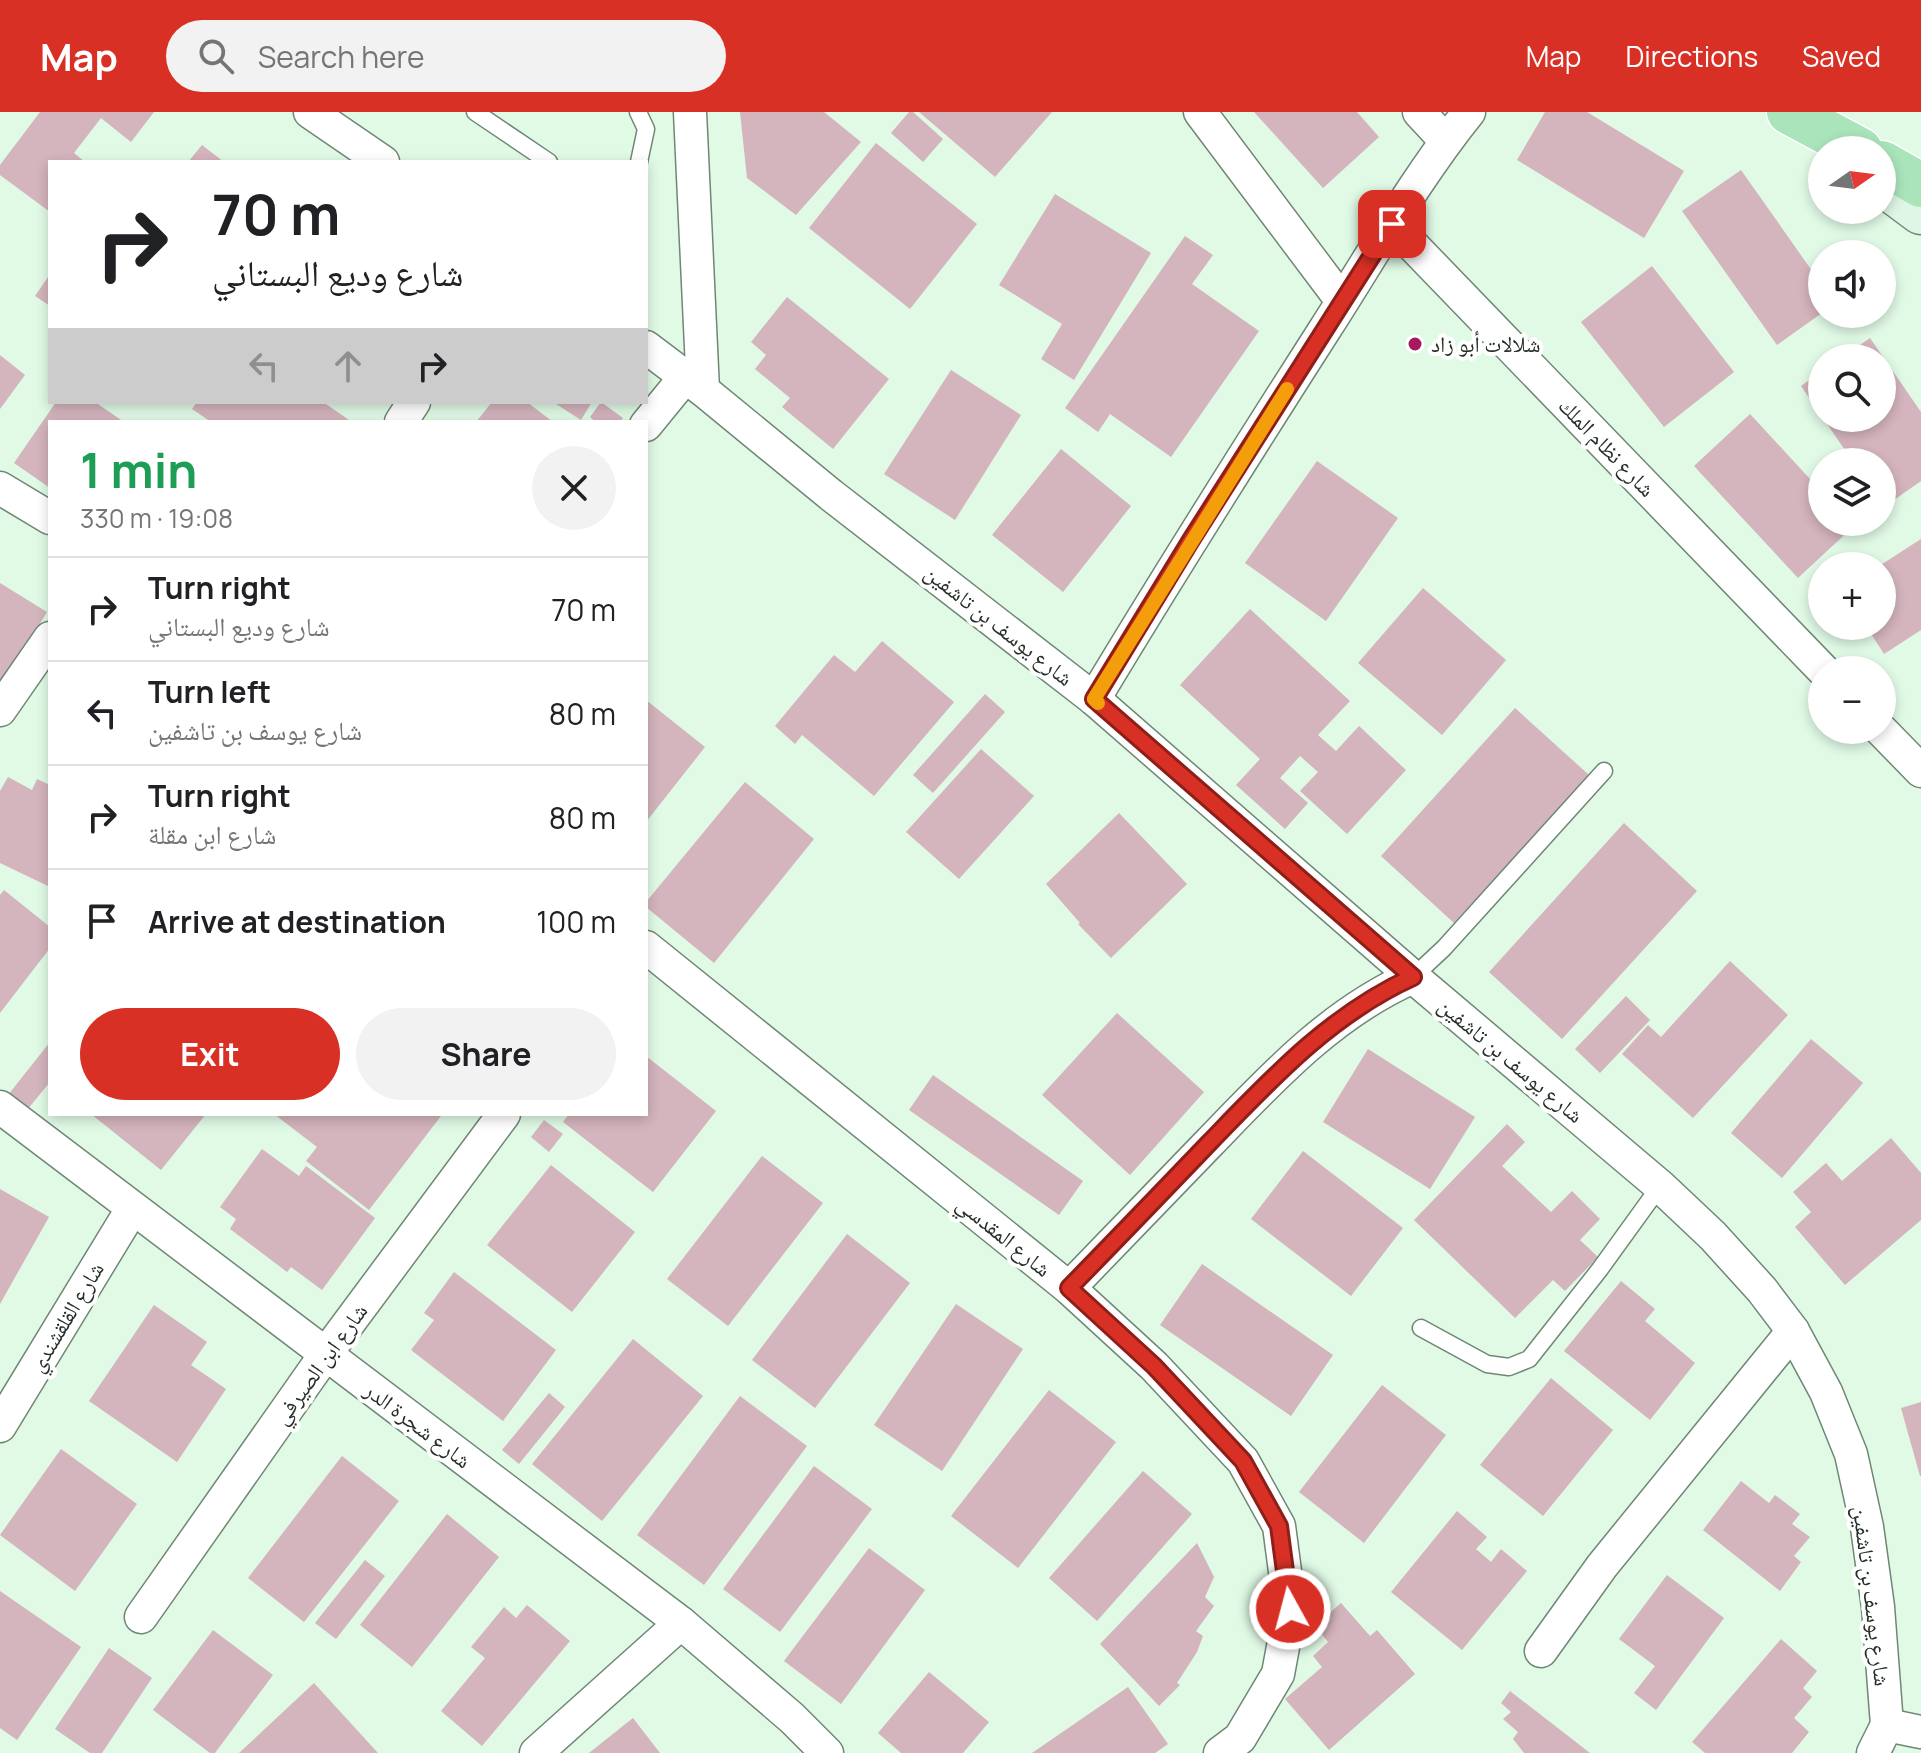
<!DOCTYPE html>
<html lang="en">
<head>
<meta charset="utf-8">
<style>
  body { margin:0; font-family:Manrope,"Noto Naskh Arabic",sans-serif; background:#f2f2f2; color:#202124; height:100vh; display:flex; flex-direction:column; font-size:30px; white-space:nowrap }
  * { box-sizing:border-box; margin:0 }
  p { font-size:26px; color:#757577 }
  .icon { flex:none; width:44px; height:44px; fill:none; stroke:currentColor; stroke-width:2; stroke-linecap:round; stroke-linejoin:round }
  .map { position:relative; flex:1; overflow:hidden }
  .side { position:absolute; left:48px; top:308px; width:600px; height:696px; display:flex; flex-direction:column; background:#fff; border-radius:0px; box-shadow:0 4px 12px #0003 }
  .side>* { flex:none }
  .banner { position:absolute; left:48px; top:48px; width:600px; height:244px; border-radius:0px; box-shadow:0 4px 12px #0003; background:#fff; color:#202124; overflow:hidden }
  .needle { width:52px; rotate:76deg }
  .fabs { position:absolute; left:1808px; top:24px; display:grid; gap:16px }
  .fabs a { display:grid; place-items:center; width:88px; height:88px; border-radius:50%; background:#fff; box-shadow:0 4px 12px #0003; font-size:40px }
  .pin { position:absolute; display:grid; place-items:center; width:68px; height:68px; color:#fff; margin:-34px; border-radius:16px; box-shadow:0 4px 12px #0006 }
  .me { position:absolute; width:88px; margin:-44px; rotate:353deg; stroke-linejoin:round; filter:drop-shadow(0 0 6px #0008) }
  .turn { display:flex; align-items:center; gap:28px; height:168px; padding:0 32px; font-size:36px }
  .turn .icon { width:104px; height:104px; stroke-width:2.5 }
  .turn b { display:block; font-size:56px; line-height:68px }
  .lanes { display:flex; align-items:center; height:76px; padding:0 32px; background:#0003; justify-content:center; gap:40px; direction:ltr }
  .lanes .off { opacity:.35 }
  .round { display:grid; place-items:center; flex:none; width:84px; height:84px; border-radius:42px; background:#f2f2f2 }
  .summary { display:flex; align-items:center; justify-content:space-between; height:136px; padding:0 32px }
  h1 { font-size:48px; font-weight:700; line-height:60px; color:#1e9e55 }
  .button { display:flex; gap:16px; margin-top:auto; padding:16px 32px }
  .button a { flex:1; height:92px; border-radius:48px; background:#d93025; color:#fff; font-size:32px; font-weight:700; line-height:92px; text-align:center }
  .button a+a { background:#f2f2f2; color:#202124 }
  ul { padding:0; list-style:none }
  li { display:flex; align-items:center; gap:24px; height:104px; padding:0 32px; border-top:2px solid #e0e0e0 }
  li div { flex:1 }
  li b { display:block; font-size:30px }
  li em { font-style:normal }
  header { display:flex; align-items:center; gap:48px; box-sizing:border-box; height:112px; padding:0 40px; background:#d93025; color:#fff }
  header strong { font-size:38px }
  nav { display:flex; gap:44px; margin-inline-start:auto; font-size:28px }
  .search { width:560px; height:72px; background:#f2f2f2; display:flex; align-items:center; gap:20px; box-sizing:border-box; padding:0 28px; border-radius:44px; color:#757577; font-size:30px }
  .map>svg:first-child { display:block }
  .building { fill:#d4b4bd }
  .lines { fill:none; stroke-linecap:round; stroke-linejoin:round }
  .service-casing { stroke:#6f8775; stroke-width:19 }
  .minor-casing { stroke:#6f8775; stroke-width:35 }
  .secondary-casing { stroke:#6f8775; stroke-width:47 }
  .trunk-casing { stroke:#fff; stroke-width:47 }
  .service { stroke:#fff; stroke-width:16 }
  .minor { stroke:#fff; stroke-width:32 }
  .secondary { stroke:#dff5e6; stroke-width:44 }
  .trunk { stroke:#aae4bb; stroke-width:44 }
  .route-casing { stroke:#8d1f18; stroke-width:20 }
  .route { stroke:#d93025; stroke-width:14 }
  .slow { stroke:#f59e0b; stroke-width:14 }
  .poi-dot { fill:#a6195c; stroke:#fff; stroke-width:3 }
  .labels { text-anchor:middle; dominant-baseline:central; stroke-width:8; stroke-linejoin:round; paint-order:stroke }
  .poi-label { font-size:22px; fill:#263028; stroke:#fff; text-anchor:start }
  .street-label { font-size:22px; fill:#263028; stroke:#fff }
</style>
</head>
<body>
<header>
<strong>Map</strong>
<div class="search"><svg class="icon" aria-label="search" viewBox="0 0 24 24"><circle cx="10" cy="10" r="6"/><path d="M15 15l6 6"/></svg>Search here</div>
<nav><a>Map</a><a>Directions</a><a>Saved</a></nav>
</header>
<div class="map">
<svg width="1921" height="1641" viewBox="0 0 1921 1641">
  <rect width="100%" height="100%" fill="#e0fae6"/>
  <g class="building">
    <polygon points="40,0 154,0 131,30 101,6 74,41 85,50 50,50 50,100 0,63 0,53"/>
    <polygon points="740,0 824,0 861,30 796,103 747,66"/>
    <polygon points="909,0 913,0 943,27 923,50 891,21"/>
    <polygon points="919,0 1052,0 995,65"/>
    <polygon points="1254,0 1357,0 1379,25 1323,76"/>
    <polygon points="1545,0 1587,0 1684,59 1644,126 1517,48"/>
    <polygon points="876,31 977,112 910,197 809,116"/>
    <polygon points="202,33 224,50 188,50"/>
    <polygon points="1741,58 1822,173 1822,201 1777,233 1682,99"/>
    <polygon points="1055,82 1151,141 1074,268 1041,247 1062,212 999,173"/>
    <polygon points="1185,124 1213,143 1192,172 1259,219 1171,345 1110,302 1098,320 1065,296"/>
    <polygon points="1652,154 1734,260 1664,315 1581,210"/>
    <polygon points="50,162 50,194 35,184"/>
    <polygon points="787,185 889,267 833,337 782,295 790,286 755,257 766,243 751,230"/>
    <polygon points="1870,226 1921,300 1921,369 1884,395 1882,350 1853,350 1823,306 1882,306 1882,246 1841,246"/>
    <polygon points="0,243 25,263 0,297"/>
    <polygon points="951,258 1021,303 955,408 884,362"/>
    <polygon points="1822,259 1822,305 1801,274"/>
    <polygon points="56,290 95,290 124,310 50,310 50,376 14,351"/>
    <polygon points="197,290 323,290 352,310 211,310 192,297"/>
    <polygon points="492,290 527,290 553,310 476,310"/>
    <polygon points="557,290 592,290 581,308 556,292"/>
    <polygon points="601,290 623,306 620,310 596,310 590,305"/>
    <polygon points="1750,302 1822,380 1822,410 1850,410 1854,414 1798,466 1694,354"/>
    <polygon points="1061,337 1131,394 1063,480 992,423"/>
    <polygon points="1317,349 1398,406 1326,509 1245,451"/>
    <polygon points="1921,427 1921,518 1884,542 1866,514 1882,514 1882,454 1879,454"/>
    <polygon points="0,471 47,500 0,577"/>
    <polygon points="1423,476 1506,548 1442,623 1358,551"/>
    <polygon points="1250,497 1350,589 1318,623 1336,639 1359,614 1406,658 1347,722 1300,679 1318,660 1300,644 1280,666 1308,691 1285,717 1236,673 1260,647 1180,573"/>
    <polygon points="882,529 954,590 874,684 802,623 795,632 775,614 834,543 855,560"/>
    <polygon points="985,582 1005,600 933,681 913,663"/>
    <polygon points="646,588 705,635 646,710"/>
    <polygon points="1515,596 1589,663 1454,811 1381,744"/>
    <polygon points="981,637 1034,684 959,767 906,720"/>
    <polygon points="8,665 32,678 37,667 50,673 50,775 0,751 0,679"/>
    <polygon points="745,670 814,727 714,851 646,795 646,790"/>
    <polygon points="1119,701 1187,772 1111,846 1078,812 1080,811 1046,772"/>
    <polygon points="1624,711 1697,779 1562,927 1489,860"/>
    <polygon points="4,778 50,815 50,836 0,901 0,783"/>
    <polygon points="1730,849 1788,903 1693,1006 1622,942 1648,913 1661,925"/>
    <polygon points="1626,884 1650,908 1600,961 1575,937"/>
    <polygon points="1117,901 1204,980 1130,1063 1042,983"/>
    <polygon points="1811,927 1863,971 1782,1066 1731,1021"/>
    <polygon points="50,930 50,970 27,998 8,983"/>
    <polygon points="1368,937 1475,1005 1430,1077 1323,1010"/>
    <polygon points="646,944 716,999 653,1080 563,1010 569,1002 646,1002"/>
    <polygon points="933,963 1083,1069 1059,1103 909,998"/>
    <polygon points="91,1002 206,1002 161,1058"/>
    <polygon points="274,1002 438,1002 441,1004 369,1098 306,1049 317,1035"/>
    <polygon points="544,1008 563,1022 549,1040 531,1025"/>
    <polygon points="1507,1012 1525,1030 1502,1054 1551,1100 1572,1079 1600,1107 1580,1128 1598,1145 1565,1179 1553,1168 1515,1206 1414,1108"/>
    <polygon points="1891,1026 1921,1061 1921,1108 1845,1173 1795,1115 1811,1100 1793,1080 1826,1051 1842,1069"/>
    <polygon points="262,1037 299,1064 306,1054 375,1106 322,1178 291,1155 287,1160 230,1117 236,1107 220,1095"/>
    <polygon points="1303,1039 1403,1116 1351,1184 1251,1107"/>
    <polygon points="762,1044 823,1091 728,1214 667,1167"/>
    <polygon points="551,1053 635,1120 572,1200 487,1133"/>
    <polygon points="0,1077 49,1105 0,1192"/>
    <polygon points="847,1122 910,1171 815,1296 752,1248"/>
    <polygon points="1202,1152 1333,1243 1291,1304 1160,1213"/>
    <polygon points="454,1160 556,1238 503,1309 411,1238 434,1208 424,1201"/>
    <polygon points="1621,1169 1655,1197 1645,1209 1695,1251 1650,1308 1564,1239"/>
    <polygon points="956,1192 1023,1237 942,1359 874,1313"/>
    <polygon points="154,1193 207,1230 191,1253 226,1277 177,1350 89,1289"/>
    <polygon points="633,1227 703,1284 602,1409 532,1352"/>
    <polygon points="1551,1266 1613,1318 1543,1404 1480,1353"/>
    <polygon points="1382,1273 1446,1323 1364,1431 1299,1380"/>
    <polygon points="1049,1278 1116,1330 1018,1456 951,1404"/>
    <polygon points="549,1281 565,1295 519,1352 502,1338"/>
    <polygon points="740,1284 807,1334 704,1473 637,1423"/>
    <polygon points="1921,1290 1921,1364 1920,1364 1901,1296"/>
    <polygon points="61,1337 137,1392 75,1479 0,1423"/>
    <polygon points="342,1344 399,1389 304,1510 248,1466"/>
    <polygon points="814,1354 872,1397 780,1520 723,1477"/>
    <polygon points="1143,1359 1192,1402 1097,1509 1049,1466"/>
    <polygon points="1741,1369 1769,1391 1775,1383 1800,1402 1792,1412 1810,1425 1794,1444 1801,1450 1780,1479 1703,1418"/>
    <polygon points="1457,1399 1487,1425 1476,1437 1491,1450 1501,1437 1527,1459 1462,1538 1391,1480"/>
    <polygon points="447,1402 499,1445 412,1555 360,1513"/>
    <polygon points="1197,1431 1214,1465 1205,1485 1214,1494 1196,1519 1203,1524 1197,1540 1177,1571 1180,1573 1159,1594 1100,1532"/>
    <polygon points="869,1436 925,1478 841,1592 784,1549"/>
    <polygon points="365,1448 385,1464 336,1527 315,1511"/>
    <polygon points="1667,1463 1724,1506 1656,1598 1634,1581 1655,1554 1619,1527"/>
    <polygon points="0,1479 81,1535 17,1628 0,1616"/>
    <polygon points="1341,1491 1370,1524 1377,1518 1415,1562 1329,1638 1285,1587 1322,1555 1313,1544 1328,1530 1315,1514"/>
    <polygon points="527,1493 570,1529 482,1634 441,1599 485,1546 471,1535 504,1495 516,1506"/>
    <polygon points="213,1518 273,1563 215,1641 210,1641 153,1598"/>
    <polygon points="1781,1527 1817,1559 1803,1576 1812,1585 1794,1606 1809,1620 1792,1641 1705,1641 1692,1630"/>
    <polygon points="109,1536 152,1566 102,1641 90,1641 55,1617"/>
    <polygon points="929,1560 989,1610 963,1641 901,1641 878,1621"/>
    <polygon points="314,1571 378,1641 239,1641"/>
    <polygon points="1128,1575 1168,1632 1155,1641 1032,1641"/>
    <polygon points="1510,1579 1590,1641 1524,1641 1513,1627 1518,1620 1503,1607 1511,1600 1501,1591"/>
    <polygon points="633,1606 660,1641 589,1641"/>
  </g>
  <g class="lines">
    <defs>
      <g id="service">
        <polyline points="475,0 549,50"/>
        <polyline points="638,0 646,17 639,50"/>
        <polyline points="1413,865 1444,836 1604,659"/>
        <polyline points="1421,1216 1487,1252 1509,1255 1529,1247 1600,1157 1660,1074"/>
      </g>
      <g id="minor">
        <polyline points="310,0 383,50"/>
        <polyline points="690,0 703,278"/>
        <polyline points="1200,0 1342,189"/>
        <polyline points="1419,0 1446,29"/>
        <polyline points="1392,112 1823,558"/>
        <polyline points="646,235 703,278 831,383 1094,587 1413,865 1660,1074 1713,1124 1762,1178 1793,1219 1826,1280 1851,1342 1867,1415 1878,1495 1887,1613 1873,1641"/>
        <polyline points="401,310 414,290"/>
        <polyline points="646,313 686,264"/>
        <polyline points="0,376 50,406"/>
        <path d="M1094 587C1169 462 1247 339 1325 217 1372 144 1415 67 1469 0"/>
        <polyline points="0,598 50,526"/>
        <polyline points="1881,618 1921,659"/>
        <polyline points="646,835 1069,1176 1154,1254 1243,1349 1279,1414 1290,1497 1278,1562 1240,1626 1220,1641"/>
        <polyline points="0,995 681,1511 792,1606 827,1641"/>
        <path d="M1069 1176C1116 1127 1163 1079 1210 1030 1271 967 1331 901 1413 865"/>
        <polyline points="0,1314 132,1097"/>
        <polyline points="141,1505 325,1243 504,1002"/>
        <polyline points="1541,1539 1602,1454 1793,1219"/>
        <polyline points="1887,1613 1921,1620"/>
        <polyline points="536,1641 681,1511"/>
      </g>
      <polyline id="secondary" points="1882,71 1921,100"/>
      <g id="trunk">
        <polyline points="1789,0 1860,38"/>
        <polyline points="1882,51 1921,73"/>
      </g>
    </defs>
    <use href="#service" class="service-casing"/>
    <use href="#minor" class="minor-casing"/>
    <use href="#secondary" class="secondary-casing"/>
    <use href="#trunk" class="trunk-casing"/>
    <use href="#service" class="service"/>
    <use href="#minor" class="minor"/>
    <use href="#secondary" class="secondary"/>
    <use href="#trunk" class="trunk"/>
  </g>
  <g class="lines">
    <defs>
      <path id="route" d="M1290 1497 1279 1414 1243 1349 1154 1254 1069 1176C1116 1128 1163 1079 1210 1030 1271 967 1331 902 1413 865L1094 587 1191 428 1392 112"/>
    </defs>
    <use href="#route" class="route-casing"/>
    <use href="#route" class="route"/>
    <polyline class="slow" points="1098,591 1094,587 1287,277"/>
  </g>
  <circle class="poi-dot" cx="1415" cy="232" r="8"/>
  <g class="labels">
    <g class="poi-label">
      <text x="1431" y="232">شلالات أبو زاد</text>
    </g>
    <g class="street-label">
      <text transform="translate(1607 335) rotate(46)">شارع نظام الملك</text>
      <text transform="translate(999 513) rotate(38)">شارع يوسف بن تاشفين</text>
      <text transform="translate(1511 948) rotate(40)">شارع يوسف بن تاشفين</text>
      <text transform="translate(1004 1124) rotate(39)">شارع المقدسي</text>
      <text transform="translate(66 1205) rotate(-59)">شارع القلقشندي</text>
      <text transform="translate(320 1252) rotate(-54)">شارع ابن الصيرفي</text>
      <text transform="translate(418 1313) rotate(37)">شارع شجرة الدر</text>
      <text transform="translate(1872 1484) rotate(83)">شارع يوسف بن تاشفين</text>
    </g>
  </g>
</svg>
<div class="fabs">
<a><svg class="needle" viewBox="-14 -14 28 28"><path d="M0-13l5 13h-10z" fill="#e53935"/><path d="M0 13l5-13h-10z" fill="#757577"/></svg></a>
<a><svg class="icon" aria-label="sound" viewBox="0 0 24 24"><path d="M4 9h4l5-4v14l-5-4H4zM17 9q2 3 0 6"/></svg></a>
<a><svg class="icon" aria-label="search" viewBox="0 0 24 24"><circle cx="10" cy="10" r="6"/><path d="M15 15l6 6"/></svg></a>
<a><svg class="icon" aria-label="layers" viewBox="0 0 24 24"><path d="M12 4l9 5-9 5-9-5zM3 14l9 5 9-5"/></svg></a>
<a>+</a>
<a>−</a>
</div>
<div class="pin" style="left:1392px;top:112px;background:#d93025"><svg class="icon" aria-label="arrive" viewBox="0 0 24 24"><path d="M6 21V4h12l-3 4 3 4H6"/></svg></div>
<svg class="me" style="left:1290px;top:1497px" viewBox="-20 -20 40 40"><circle r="17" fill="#d93025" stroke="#fff" stroke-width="3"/><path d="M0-11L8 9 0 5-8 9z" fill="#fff"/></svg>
<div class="banner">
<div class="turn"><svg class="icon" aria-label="right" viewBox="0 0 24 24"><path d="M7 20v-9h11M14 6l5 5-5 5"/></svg><div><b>70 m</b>شارع وديع البستاني</div></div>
<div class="lanes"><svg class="icon off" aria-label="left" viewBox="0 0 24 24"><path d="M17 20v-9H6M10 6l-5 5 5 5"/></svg><svg class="icon off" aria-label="ahead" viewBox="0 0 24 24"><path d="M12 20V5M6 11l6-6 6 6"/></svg><svg class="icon" aria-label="right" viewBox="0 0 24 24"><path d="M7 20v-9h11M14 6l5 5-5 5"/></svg></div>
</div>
<section class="side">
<div class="summary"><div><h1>1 min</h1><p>330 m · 19:08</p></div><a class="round"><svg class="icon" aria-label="close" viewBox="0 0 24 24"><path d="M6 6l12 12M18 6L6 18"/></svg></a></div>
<ul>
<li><svg class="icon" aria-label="right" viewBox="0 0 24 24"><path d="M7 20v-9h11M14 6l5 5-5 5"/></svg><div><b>Turn right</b><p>شارع وديع البستاني</p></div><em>70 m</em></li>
<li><svg class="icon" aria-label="left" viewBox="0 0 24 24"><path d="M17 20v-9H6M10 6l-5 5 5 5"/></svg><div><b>Turn left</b><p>شارع يوسف بن تاشفين</p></div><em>80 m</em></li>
<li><svg class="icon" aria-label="right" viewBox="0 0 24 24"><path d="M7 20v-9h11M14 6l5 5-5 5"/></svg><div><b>Turn right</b><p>شارع ابن مقلة</p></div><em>80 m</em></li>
<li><svg class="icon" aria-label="arrive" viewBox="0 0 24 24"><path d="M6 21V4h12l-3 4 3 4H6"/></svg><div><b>Arrive at destination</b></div><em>100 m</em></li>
</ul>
<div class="button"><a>Exit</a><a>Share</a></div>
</section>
</div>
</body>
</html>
